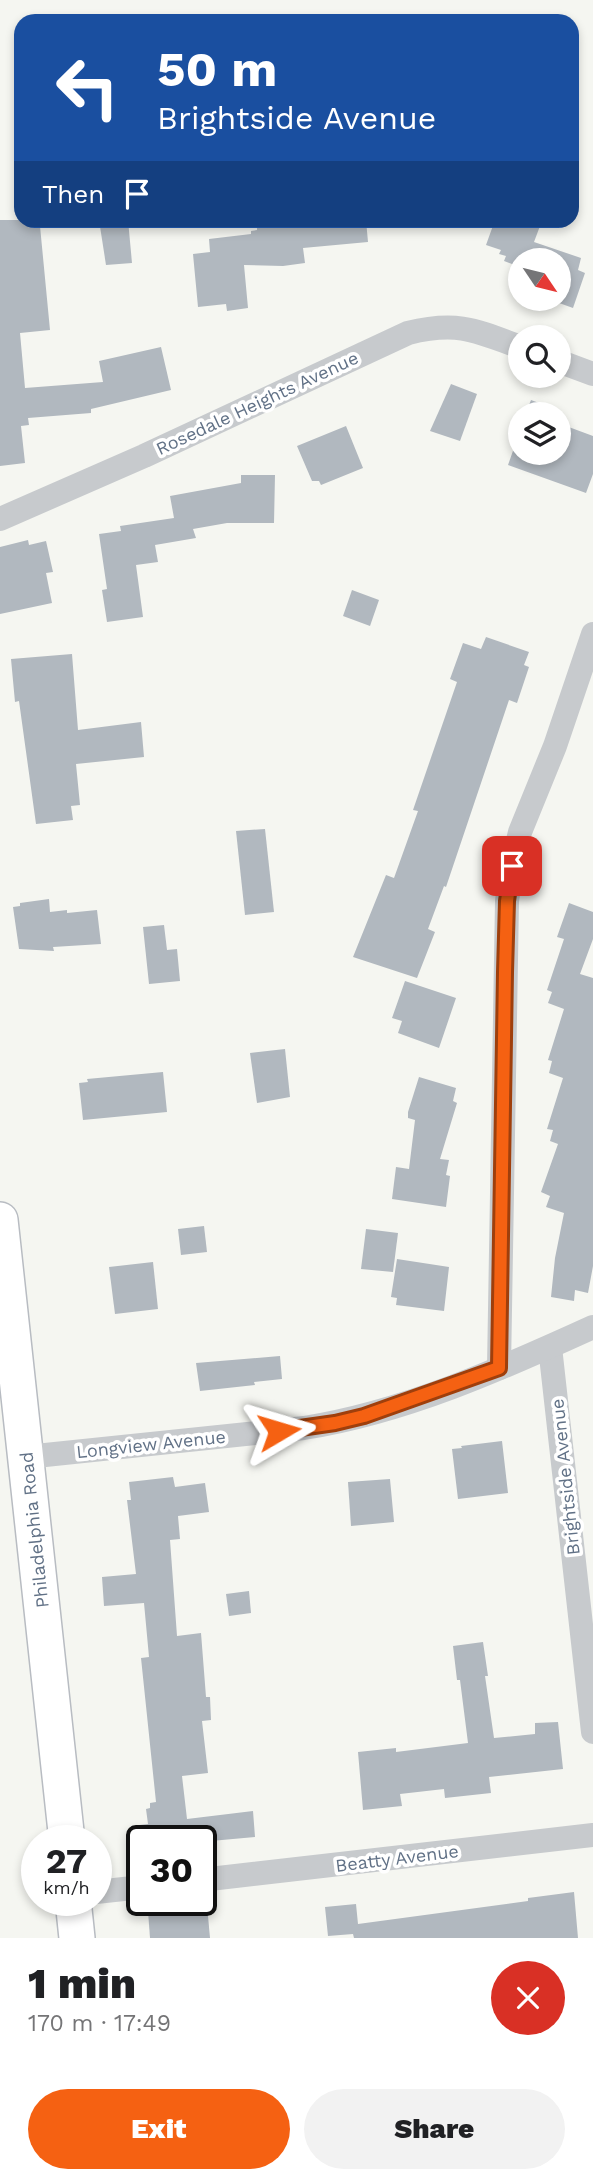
<!DOCTYPE html>
<html lang="en">
<head>
<meta charset="utf-8">
<style>
  body { margin:0; font-family:"Work Sans",sans-serif; background:#f2f2f2; color:#202124; height:100vh; display:flex; flex-direction:column; font-size:26px; white-space:nowrap }
  * { box-sizing:border-box; margin:0 }
  p { font-size:23px; color:#757577 }
  .icon { flex:none; width:38px; height:38px; fill:none; stroke:currentColor; stroke-width:2; stroke-linecap:round; stroke-linejoin:round }
  .map { position:relative; height:1938px; overflow:hidden }
  .panel { display:flex; flex-direction:column; background:#fff; flex:1 }
  .panel>* { flex:none }
  .banner { position:absolute; left:14px; top:14px; width:565px; height:214px; border-radius:21px; box-shadow:0 4px 10px #0003; background:#1a4fa0; color:#fff; overflow:hidden }
  .needle { width:46px; rotate:125deg }
  .buttons { position:absolute; left:508px; top:248px; display:grid; gap:14px }
  .buttons a { display:grid; place-items:center; width:63px; height:63px; border-radius:50%; background:#fff; box-shadow:0 4px 10px #0003; font-size:35px }
  .speed { position:absolute; left:21px; top:1825px; display:flex; gap:14px; font-size:35px; font-weight:700; text-align:center }
  .speed>* { display:grid; place-content:center; width:91px; height:91px; border-radius:50%; background:#fff; box-shadow:0 4px 10px #0003; line-height:1 }
  .speed small { font-size:18px; font-weight:400 }
  .speed .limit { border:4px solid #111; border-radius:10px; background:#fff; color:#111 }
  .pin { position:absolute; display:grid; place-items:center; width:60px; height:60px; color:#fff; margin:-30px; border-radius:14px; box-shadow:0 4px 10px #0006 }
  .me { position:absolute; width:77px; margin:-38px; rotate:83deg; stroke-linejoin:round; filter:drop-shadow(0 0 5px #0008) }
  .turn { display:flex; align-items:center; gap:24px; height:147px; padding:0 28px; font-size:32px }
  .turn .icon { width:91px; height:91px; stroke-width:2.5 }
  .turn b { display:block; font-size:49px; line-height:60px }
  .then { display:flex; align-items:center; height:66px; padding:0 28px; background:#0003; gap:14px; font-size:26px }
  .round { display:grid; place-items:center; flex:none; width:74px; height:74px; border-radius:37px; background:#f2f2f2 }
  .summary { display:flex; align-items:center; justify-content:space-between; height:119px; padding:0 28px }
  h1 { font-size:42px; font-weight:800; line-height:52px }
  .primary-button { display:flex; gap:14px; margin-top:auto; padding:14px 28px }
  .primary-button a { flex:1; height:80px; border-radius:42px; background:#f56112; color:#fff; font-size:28px; font-weight:800; line-height:80px; text-align:center }
  .primary-button a+a { background:#f2f2f2; color:#202124 }
  .map>svg:first-child { display:block }
  .building { fill:#b1b8bf }
  .lines { fill:none; stroke-linecap:round; stroke-linejoin:round }
  .secondary-casing { stroke:#b8bcc2; stroke-width:38 }
  .minor { stroke:#c7cacd; stroke-width:24 }
  .secondary { stroke:#fff; stroke-width:35 }
  .route-casing { stroke:#9f3f0c; stroke-width:18 }
  .route { stroke:#f56112; stroke-width:12 }
  .labels { text-anchor:middle; dominant-baseline:central; stroke-width:7; stroke-linejoin:round; paint-order:stroke }
  .street-label { font-size:18px; fill:#617186; stroke:#fff }
</style>
</head>
<body>
<div class="map">
<svg width="593" height="1938" viewBox="0 0 593 1938">
  <rect width="100%" height="100%" fill="#f5f6f1"/>
  <g class="building">
    <polygon points="0,220 30,220 31,227 40,226 50,330 20,333 25,388 103,382 99,361 161,347 171,390 91,409 91,413 28,418 29,425 21,426 25,463 0,466"/>
    <polygon points="99,220 128,220 132,263 106,265"/>
    <polygon points="318,220 366,220 368,242 303,248 305,263 283,266 244,265 248,308 227,311 226,304 198,307 193,254 210,252 209,239 251,234 251,231 257,230 257,228"/>
    <polygon points="495,220 528,220 540,226 534,242 581,258 578,270 585,273 573,308 548,299 558,299 558,261 520,261 520,267 504,261 506,256 499,254 501,250 486,245"/>
    <polygon points="451,384 477,394 460,441 430,431"/>
    <polygon points="531,400 555,409 553,415 525,415"/>
    <polygon points="558,423 593,436 593,474 586,493 508,465 520,431 520,453 558,453"/>
    <polygon points="346,426 363,468 321,485 319,481 312,481 297,446"/>
    <polygon points="241,475 275,475 274,523 227,523 193,529 196,538 155,545 158,562 136,565 143,617 107,622 102,590 107,589 99,534 121,531 120,526 174,518 170,496 241,483"/>
    <polygon points="28,540 29,545 46,541 53,572 46,573 52,603 0,614 0,547"/>
    <polygon points="352,590 379,600 370,626 343,616"/>
    <polygon points="486,637 529,652 524,665 529,667 517,703 509,700 446,887 444,886 428,929 435,932 417,978 353,957 386,875 394,878 418,811 413,810 457,682 450,679 463,643 481,649"/>
    <polygon points="72,654 78,730 141,722 144,757 76,764 80,805 71,806 73,820 36,824 19,701 15,702 11,659"/>
    <polygon points="265,829 274,912 245,915 236,831"/>
    <polygon points="49,899 50,912 67,910 67,913 97,910 101,944 53,947 54,951 19,949 13,907 20,906 20,903"/>
    <polygon points="569,903 593,912 593,939 580,974 593,978 593,1266 588,1293 575,1290 574,1301 551,1297 555,1258 564,1213 546,1207 550,1196 541,1192 558,1144 550,1141 553,1130 547,1129 563,1078 549,1073 552,1061 548,1060 564,1009 548,1003 552,992 547,990 564,939 557,937"/>
    <polygon points="164,925 167,950 177,949 180,981 149,984 143,927"/>
    <polygon points="405,981 456,998 439,1048 398,1033 402,1021 392,1018"/>
    <polygon points="285,1049 290,1097 257,1103 250,1053"/>
    <polygon points="163,1072 167,1112 83,1120 79,1083 88,1082 87,1079"/>
    <polygon points="419,1077 456,1088 453,1101 457,1103 440,1159 449,1160 446,1175 450,1176 446,1207 392,1199 396,1167 409,1169 415,1120 408,1118 408,1112"/>
    <polygon points="204,1226 207,1252 181,1255 178,1229"/>
    <polygon points="366,1229 398,1233 393,1272 361,1269"/>
    <polygon points="397,1259 449,1267 444,1311 396,1305 397,1298 391,1297"/>
    <polygon points="153,1262 158,1309 115,1314 109,1267"/>
    <polygon points="280,1356 282,1379 254,1382 255,1385 200,1391 196,1363"/>
    <polygon points="502,1441 508,1493 458,1499 452,1449 462,1448 461,1446"/>
    <polygon points="173,1477 175,1487 205,1483 209,1512 178,1516 180,1539 170,1540 177,1636 201,1633 206,1697 210,1697 211,1720 202,1721 208,1773 182,1776 187,1819 253,1811 255,1837 211,1841 132,1841 131,1826 148,1824 146,1809 150,1808 150,1803 156,1802 141,1658 149,1657 144,1603 104,1606 102,1577 136,1574 127,1500 131,1500 129,1482"/>
    <polygon points="390,1479 394,1522 351,1526 348,1482"/>
    <polygon points="249,1591 251,1613 229,1616 226,1594"/>
    <polygon points="483,1642 488,1676 485,1676 494,1738 535,1734 535,1723 558,1722 563,1769 489,1777 491,1793 445,1798 444,1789 400,1794 402,1806 363,1810 358,1752 396,1748 396,1752 468,1743 460,1680 457,1680 453,1646"/>
    <polygon points="574,1892 578,1938 354,1938 353,1934 328,1936 325,1907 356,1904 358,1924 528,1901 528,1898"/>
    <polygon points="207,1905 210,1938 150,1938 148,1911"/>
  </g>
  <g class="lines">
    <defs>
      <g id="secondary">
        <polyline points="0,1220 67,1841"/>
        <polyline points="73,1900 77,1938"/>
      </g>
    </defs>
    <use href="#secondary" class="secondary-casing"/>
    <g class="minor">
      <polyline points="558,361 593,374"/>
      <path d="M0 519 144 456 408 333C457 321 475 330 520 347"/>
      <polyline points="550,1347 593,1732"/>
      <polyline points="499,1368 507,901 512,866 520,832 555,746 593,634"/>
      <path d="M26 1457 304 1428C405 1412 501 1369 593 1327"/>
      <polyline points="201,1880 593,1835"/>
      <polyline points="96,1892 142,1887"/>
    </g>
    <use href="#secondary" class="secondary"/>
  </g>
  <g class="lines">
    <defs>
      <polyline id="route" points="279,1431 335,1423 364,1416 499,1368 505,972 507,901 512,866"/>
    </defs>
    <use href="#route" class="route-casing"/>
    <use href="#route" class="route"/>
  </g>
  <g class="labels">
    <g class="street-label">
      <text transform="translate(257 403) rotate(-25)">Rosedale Heights Avenue</text>
      <text transform="translate(151 1444) rotate(-6)">Longview Avenue</text>
      <text transform="translate(565 1477) rotate(-96)">Brightside Avenue</text>
      <text transform="translate(34 1530) rotate(-96)">Philadelphia Road</text>
      <text transform="translate(397 1858) rotate(-7)">Beatty Avenue</text>
    </g>
  </g>
</svg>
<div class="buttons">
<a><svg class="needle" viewBox="-14 -14 28 28"><path d="M0-13l5 13h-10z" fill="#e53935"/><path d="M0 13l5-13h-10z" fill="#757577"/></svg></a>
<a><svg class="icon" aria-label="search" viewBox="0 0 24 24"><circle cx="10" cy="10" r="6"/><path d="M15 15l6 6"/></svg></a>
<a><svg class="icon" aria-label="layers" viewBox="0 0 24 24"><path d="M12 4l9 5-9 5-9-5zM3 14l9 5 9-5"/></svg></a>
</div>
<div class="speed"><div>27<small>km/h</small></div><div class="limit">30</div></div>
<div class="pin" style="left:512px;top:866px;background:#d93025"><svg class="icon" aria-label="arrive" viewBox="0 0 24 24"><path d="M6 21V4h12l-3 4 3 4H6"/></svg></div>
<svg class="me" style="left:279px;top:1431px" viewBox="-20 -20 40 40"><path d="M0-17L14 15 0 8-14 15z" fill="#f56112" stroke="#fff" stroke-width="4"/></svg>
<div class="banner">
<div class="turn"><svg class="icon" aria-label="left" viewBox="0 0 24 24"><path d="M17 20v-9H6M10 6l-5 5 5 5"/></svg><div><b>50 m</b>Brightside Avenue</div></div>
<div class="then">Then<svg class="icon" aria-label="arrive" viewBox="0 0 24 24"><path d="M6 21V4h12l-3 4 3 4H6"/></svg></div>
</div>
</div>
<section class="panel">
<div class="summary"><div><h1>1 min</h1><p>170 m · 17:49</p></div><a class="round" style="background:#d93025;color:#fff"><svg class="icon" aria-label="close" viewBox="0 0 24 24"><path d="M6 6l12 12M18 6L6 18"/></svg></a></div>
<div class="primary-button"><a>Exit</a><a>Share</a></div>
</section>
</body>
</html>
